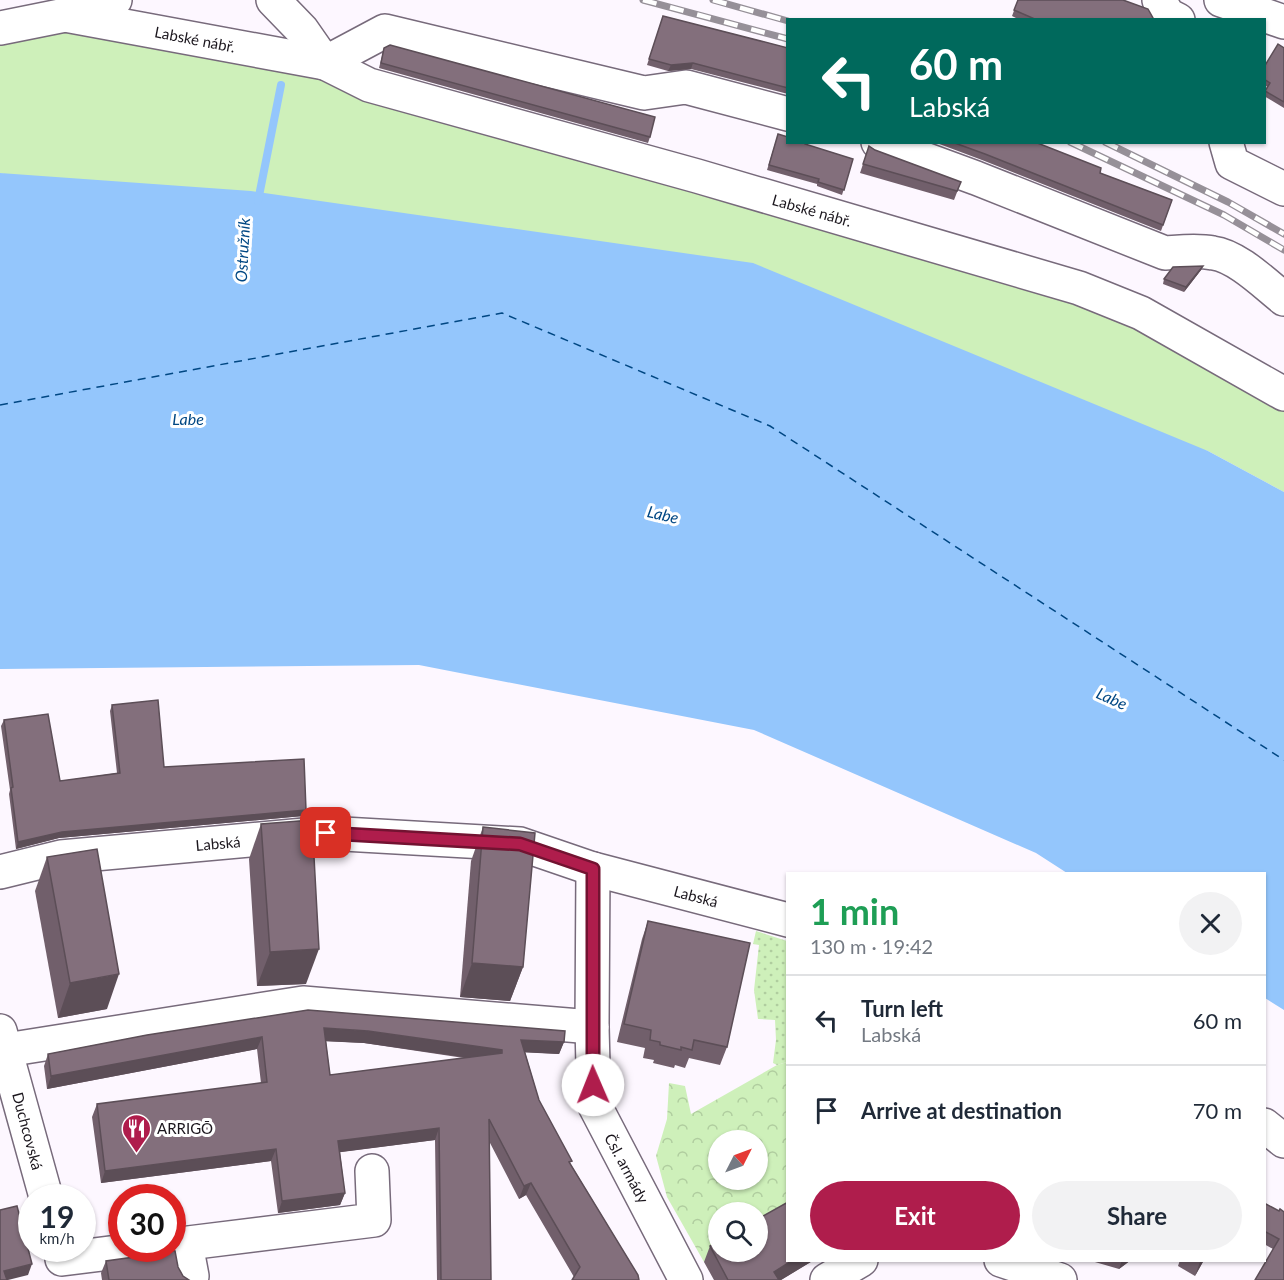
<!DOCTYPE html>
<html lang="en">
<head>
<meta charset="utf-8">
<style>
  body { margin:0; font-family:Lato,sans-serif; background:#f2f2f3; color:#1f2937; height:100vh; display:flex; flex-direction:column; font-size:22px; white-space:nowrap }
  * { box-sizing:border-box; margin:0 }
  p { font-size:20px; color:#747a83 }
  .icon { flex:none; width:33px; height:33px; fill:none; stroke:currentColor; stroke-width:2; stroke-linecap:round; stroke-linejoin:round }
  .map { position:relative; flex:1; overflow:hidden }
  .side { position:absolute; left:786px; top:872px; width:480px; height:390px; display:flex; flex-direction:column; background:#fff; border-radius:0px; box-shadow:0 2px 4px #0004 }
  .side>* { flex:none }
  .top-card { position:absolute; left:786px; top:18px; width:480px; height:126px; border-radius:0px; box-shadow:0 2px 4px #0004; background:#00695c; color:#fff; overflow:hidden }
  .needle { width:39px; rotate:48deg }
  .buttons { position:absolute; left:708px; top:1130px; display:grid; gap:12px }
  .buttons a { display:grid; place-items:center; width:60px; height:60px; border-radius:50%; background:#fff; box-shadow:0 2px 4px #0004; font-size:30px }
  .speed { position:absolute; left:18px; top:1184px; display:flex; gap:12px; font-size:30px; font-weight:700; text-align:center }
  .speed>* { display:grid; place-content:center; width:78px; height:78px; border-radius:50%; background:#fff; box-shadow:0 2px 4px #0004; line-height:1 }
  .speed small { font-size:15px; font-weight:400 }
  .speed .limit { border:9px solid #d22; background:#fff; color:#111 }
  .pin { position:absolute; display:grid; place-items:center; width:51px; height:51px; color:#fff; margin:-26px; border-radius:12px; box-shadow:0 3px 9px #0006 }
  .me { position:absolute; width:66px; margin:-33px; rotate:359deg; stroke-linejoin:round; filter:drop-shadow(0 0 4px #0008) }
  .turn { display:flex; align-items:center; gap:21px; height:126px; padding:0 24px; font-size:27px }
  .turn .icon { width:78px; height:78px; stroke-width:2.5 }
  .turn b { display:block; font-size:42px; line-height:51px }
  .round { display:grid; place-items:center; flex:none; width:63px; height:63px; border-radius:32px; background:#f2f2f3 }
  .summary { display:flex; align-items:center; justify-content:space-between; height:102px; padding:0 24px }
  h1 { font-size:36px; font-weight:700; line-height:45px; color:#1e9e55 }
  .cta { display:flex; gap:12px; margin-top:auto; padding:12px 24px }
  .cta a { flex:1; height:69px; border-radius:36px; background:#af1d4c; color:#fff; font-size:24px; font-weight:700; line-height:69px; text-align:center }
  .cta a+a { background:#f2f2f3; color:#1f2937 }
  ul { padding:0; list-style:none }
  li { display:flex; align-items:center; gap:18px; height:90px; padding:0 24px; border-top:2px solid #e0e1e3 }
  li div { flex:1 }
  li b { display:block; font-size:22px }
  li em { font-style:normal }
  .map>svg:first-child { display:block }
  .grass { fill:#cef0ba }
  .forest { fill:url(#forest-crowns); fill-rule:evenodd }
  .garden { fill:url(#garden-dots) }
  .water { fill:#94c6fc }
  .lines { fill:none; stroke-linecap:round; stroke-linejoin:round }
  .stream { stroke:#94c6fc; stroke-width:8 }
  .ferry { stroke:#004783; stroke-width:1.5; stroke-dasharray:8 6; stroke-linecap:butt }
  .minor-casing { stroke:#776a7b; stroke-width:36 }
  .minor { stroke:#fff; stroke-width:33 }
  .rail-casing { stroke:#969098; stroke-width:7 }
  .rail { stroke:#fff; stroke-width:4.5; stroke-dasharray:14; stroke-linecap:butt }
  .wall { fill:#715f6b; fill-rule:evenodd }
  .shaded-wall { fill:#5c4e57 }
  .building { fill:#836f7c; stroke:#5c4e57; stroke-width:1.5; fill-rule:evenodd }
  .route-casing { stroke:#721331; stroke-width:15 }
  .route { stroke:#af1d4c; stroke-width:10 }
  .labels { text-anchor:middle; dominant-baseline:central; stroke-width:6; stroke-linejoin:round; paint-order:stroke }
  .street-label { font-size:15px; fill:#1b161d; stroke:#fff }
  .poi-label { font-size:15px; fill:#1b161d; stroke:#fff; text-anchor:start }
  .water-label { font-size:16px; font-style:italic; fill:#004783; stroke:#fff }
</style>
</head>
<body>
<div class="map">
<svg width="1284" height="1280" viewBox="0 0 1284 1280">
  <defs>
    <pattern id="forest-crowns" width="20" height="18" patternUnits="userSpaceOnUse" patternTransform="scale(1.5)"><rect width="20" height="18" fill="#cef0ba"/><path d="M2 6a3 3 0 1 1 6 0M12 15a3 3 0 1 1 6 0" fill="none" stroke="#b0cd9f"/></pattern>
    <pattern id="garden-dots" width="8" height="8" patternUnits="userSpaceOnUse" patternTransform="scale(1.5)"><rect width="8" height="8" fill="#cef0ba"/><path d="M2 2h.1M6 6h.1" fill="none" stroke="#b0cd9f" stroke-width="1.8" stroke-linecap="round"/></pattern>
  </defs>
  <rect width="100%" height="100%" fill="#fdf7ff"/>
  <polygon class="grass" points="69,26 321,77 738,198 1071,301 1151,333 1284,411 1284,492 1208,451 0,173 0,44"/>
  <path class="forest" d="M787 1062V1215L758 1232V1212H718V1251L704 1262 667 1197 656 1156 667 1119 669 1083 685 1086 691 1114 777 1065ZM718 1140H758V1179H718Z"/>
  <polygon class="garden" points="756,931 787,941 787,1062 777,1065 773,1063 776,1040 775,1020 758,1019 754,990 759,945 753,944"/>
  <polygon class="water" points="0,173 251,191 753,263 1208,451 1284,492 1284,1010 1265,998 1264,873 1067,873 1036,853 754,730 419,665 0,669"/>
  <g class="lines">
    <polyline class="stream" points="258,201 281,85"/>
    <polyline class="ferry" points="0,405 502,313 770,426 1284,760"/>
    <defs>
      <g id="minor">
        <polyline points="273,0 302,30 325,63"/>
        <polyline points="1159,0 1168,15 1178,20"/>
        <polyline points="1221,0 1284,22"/>
        <polyline points="65,15 325,63 369,85 697,176 1079,288 1141,313 1284,394"/>
        <polyline points="0,28 65,15 115,0"/>
        <polyline points="325,63 385,31 644,93 686,87 788,114"/>
        <path d="M878 142 976 178 1165 253C1181 252 1197 250 1213 253 1237 256 1265 284 1284 299"/>
        <polyline points="1226,142 1232,163 1284,189"/>
        <polyline points="593,869 592,1027 594,1104 686,1280"/>
        <polyline points="0,872 61,857 326,833 520,844 593,869 788,920"/>
        <polyline points="0,1031 46,1197"/>
        <polyline points="6,1050 303,1003 592,1027"/>
        <polyline points="1264,1125 1284,1141"/>
        <polyline points="186,1244 192,1276"/>
        <polyline points="172,1245 374,1220 372,1171"/>
        <polyline points="62,1259 149,1248"/>
        <polyline points="1001,1260 1060,1280"/>
        <polyline points="827,1280 861,1260"/>
      </g>
    </defs>
    <use href="#minor" class="minor-casing"/>
    <use href="#minor" class="minor"/>
    <defs>
      <g id="rail">
        <polyline points="643,0 788,39"/>
        <polyline points="713,0 788,21"/>
        <polyline points="1070,142 1224,215 1284,250"/>
        <polyline points="1105,142 1228,202 1284,234"/>
      </g>
    </defs>
    <use href="#rail" class="rail-casing"/>
    <use href="#rail" class="rail"/>
  </g>
  <g class="wall">
    <polygon points="1018,0 1153,20 1020,20 1012,16"/>
    <polygon points="663,16 788,48 788,94 691,69 668,71 647,65"/>
    <polygon points="384,48 650,137 648,143 379,68"/>
    <polygon points="1284,48 1284,108 1264,96 1264,93 1268,87 1264,85 1264,67"/>
    <polygon points="778,134 805,144 853,159 842,195 817,186 817,184 767,170"/>
    <polygon points="934,142 1035,142 1100,173 1172,200 1161,231 982,160"/>
    <polygon points="869,146 875,150 961,182 954,200 860,173"/>
    <polygon points="1203,266 1201,270 1184,292 1163,284 1164,279"/>
    <polygon points="112,705 164,767 306,810 303,816 59,838 16,849 9,794 10,790 1,726 4,720 60,781 117,773 110,711"/>
    <polygon points="261,824 306,984 257,986 249,859"/>
    <polygon points="483,827 523,967 510,1001 460,997 471,861"/>
    <polygon points="47,857 107,1009 58,1018 35,891"/>
    <polygon points="648,921 727,1047 720,1065 689,1058 685,1068 675,1065 674,1068 653,1063 654,1060 643,1058 645,1048 617,1042 642,939"/>
    <path d="M147 1035 564 1042 559 1054 525 1052 539 1100 570 1163 638 1275 574 1277 526 1195 519 1199 489 1141 491 1280H437L435 1140 340 1152 345 1193 340 1205 278 1213 271 1161 101 1183 92 1117 97 1104 261 1083 257 1049 47 1089 44 1066 48 1054ZM326 1041 364 1043 464 1058 330 1075Z"/>
    <polygon points="1264,1203 1279,1211 1284,1280 1273,1249 1264,1244"/>
    <polygon points="710,1246 788,1260 814,1260 781,1280 714,1280 704,1262"/>
    <polygon points="1088,1260 1131,1260 1119,1269"/>
    <polygon points="1180,1260 1204,1260 1195,1276 1178,1266"/>
    <polygon points="106,1261 178,1267 183,1276 189,1280 102,1280 101,1273"/>
  </g>
  <g class="shaded-wall">
    <polygon points="693,63 691,69 668,71 671,65"/>
    <polygon points="1203,266 1201,270 1184,292 1186,287"/>
    <polygon points="306,810 303,816 59,838 16,849 18,842 62,832"/>
    <polygon points="319,949 306,984 257,986 270,952"/>
    <polygon points="472,963 523,967 510,1001 460,997"/>
    <polygon points="119,974 107,1009 58,1018 70,983"/>
    <polygon points="324,1028 368,1031 502,1050 498,1062 364,1043 320,1041"/>
    <polygon points="262,1037 257,1049 47,1089 51,1076"/>
    <polygon points="521,1040 564,1042 559,1054 516,1052"/>
    <polygon points="439,1128 435,1140 334,1153 338,1141"/>
    <polygon points="276,1149 271,1161 101,1183 105,1171"/>
    <polygon points="531,1183 526,1195 519,1199 524,1186"/>
    <polygon points="345,1193 340,1205 278,1213 282,1201"/>
    <polygon points="793,1260 814,1260 781,1280 771,1280 774,1272"/>
    <polygon points="1122,1260 1131,1260 1119,1269"/>
    <polygon points="1201,1260 1204,1260 1195,1276 1200,1262"/>
    <polygon points="32,1264 28,1275 8,1280 1,1280 4,1271"/>
  </g>
  <g class="building">
    <polygon points="1018,0 1123,0 1148,9 1153,18 1153,20 1037,20 1014,10"/>
    <polygon points="663,16 788,48 788,88 693,63 671,65 649,59"/>
    <polygon points="1278,44 1284,48 1284,102 1265,91 1270,83 1264,79 1264,67"/>
    <polygon points="390,45 655,117 650,137 381,63 384,48"/>
    <polygon points="778,134 788,137 788,142 805,142 805,144 853,159 844,190 818,182 819,179 769,165"/>
    <polygon points="952,142 1035,142 1101,168 1100,173 1172,200 1163,225 985,154"/>
    <polygon points="869,146 875,150 961,182 957,191 863,164"/>
    <polygon points="1203,266 1186,287 1164,279 1173,267"/>
    <polygon points="158,700 164,767 304,759 306,810 62,832 18,842 11,788 13,787 4,720 48,714 60,781 120,773 112,705"/>
    <polygon points="312,820 319,949 270,952 261,824"/>
    <polygon points="483,827 535,833 523,967 472,963"/>
    <polygon points="97,849 119,974 70,983 47,857"/>
    <polygon points="648,921 750,943 727,1047 694,1040 692,1050 681,1047 681,1050 660,1045 660,1042 650,1040 651,1030 624,1024"/>
    <path d="M308 1010 565 1031 564 1042 521 1040 539 1100 572 1161 569 1162 638 1275 639 1280H572L580 1267 531 1183 524 1186 489 1119 491 1280H441L439 1128 338 1141 345 1193 282 1201 276 1149 105 1171 97 1104 267 1082 262 1037 51 1076 48 1054 147 1035ZM324 1028 368 1031 502 1050V1053L330 1075Z"/>
    <polygon points="788,1202 788,1260 793,1260 774,1272 779,1280 728,1280 710,1246 718,1241 718,1251 758,1251 758,1219"/>
    <polygon points="1264,1203 1279,1211 1280,1209 1284,1212 1284,1280 1255,1280 1279,1239 1264,1231"/>
    <polygon points="17,1206 32,1264 4,1271 7,1280 0,1280 0,1210"/>
    <polygon points="169,1250 175,1251 178,1267 183,1276 189,1280 109,1280 106,1261 156,1254"/>
  </g>
  <g class="lines">
    <defs>
      <polyline id="route" points="326,833 520,844 593,869 593,1085"/>
    </defs>
    <use href="#route" class="route-casing"/>
    <use href="#route" class="route"/>
  </g>
  <defs>
    <symbol id="restaurant-pin" viewBox="-11 -11 22 30"><path d="M0 17L-7.5 6A9.5 9.5 0 1 1 7.5 6Z" fill="#af1d4c" stroke="#fff"/><path d="M-5-6h1v4h1v-4h1v4h1v-4h1v5L-1.5 .5V6h-2V.5L-5-1ZM5-6V6H3V1.5H1.5Q1.5-4 5-6Z" fill="#fff"/></symbol>
  </defs>
  <g fill-rule="evenodd">
    <use href="#restaurant-pin" x="120" y="1112" width="33" height="45"/>
  </g>
  <g class="labels">
    <g class="street-label">
      <text transform="translate(195 39) rotate(11)">Labské nábř.</text>
      <text transform="translate(812 210) rotate(16)">Labské nábř.</text>
      <text transform="translate(218 843) rotate(-5)">Labská</text>
      <text transform="translate(696 896) rotate(15)">Labská</text>
      <text transform="translate(28 1131) rotate(75)">Duchcovská</text>
      <text transform="translate(627 1168) rotate(62)">Čsl. armády</text>
    </g>
    <g class="poi-label">
      <text x="157" y="1128">ARRIGŌ</text>
    </g>
    <g class="water-label">
      <text transform="translate(242 250) rotate(-87)">Ostružník</text>
      <text x="188" y="418">Labe</text>
      <text transform="translate(663 514) rotate(13)">Labe</text>
      <text transform="translate(1112 698) rotate(24)">Labe</text>
    </g>
  </g>
</svg>
<div class="buttons">
<a><svg class="needle" viewBox="-14 -14 28 28"><path d="M0-13l5 13h-10z" fill="#e53935"/><path d="M0 13l5-13h-10z" fill="#747a83"/></svg></a>
<a><svg class="icon" aria-label="search" viewBox="0 0 24 24"><circle cx="10" cy="10" r="6"/><path d="M15 15l6 6"/></svg></a>
</div>
<div class="speed"><div>19<small>km/h</small></div><div class="limit">30</div></div>
<div class="pin" style="left:326px;top:833px;background:#d93025"><svg class="icon" aria-label="arrive" viewBox="0 0 24 24"><path d="M6 21V4h12l-3 4 3 4H6"/></svg></div>
<svg class="me" style="left:593px;top:1085px" viewBox="-20 -20 40 40"><circle r="19" fill="#fff"/><path d="M0-13L10 11 0 6-10 11z" fill="#af1d4c"/></svg>
<div class="top-card">
<div class="turn"><svg class="icon" aria-label="left" viewBox="0 0 24 24"><path d="M17 20v-9H6M10 6l-5 5 5 5"/></svg><div><b>60 m</b>Labská</div></div>
</div>
<section class="side">
<div class="summary"><div><h1>1 min</h1><p>130 m · 19:42</p></div><a class="round"><svg class="icon" aria-label="close" viewBox="0 0 24 24"><path d="M6 6l12 12M18 6L6 18"/></svg></a></div>
<ul>
<li><svg class="icon" aria-label="left" viewBox="0 0 24 24"><path d="M17 20v-9H6M10 6l-5 5 5 5"/></svg><div><b>Turn left</b><p>Labská</p></div><em>60 m</em></li>
<li><svg class="icon" aria-label="arrive" viewBox="0 0 24 24"><path d="M6 21V4h12l-3 4 3 4H6"/></svg><div><b>Arrive at destination</b></div><em>70 m</em></li>
</ul>
<div class="cta"><a>Exit</a><a>Share</a></div>
</section>
</div>
</body>
</html>
